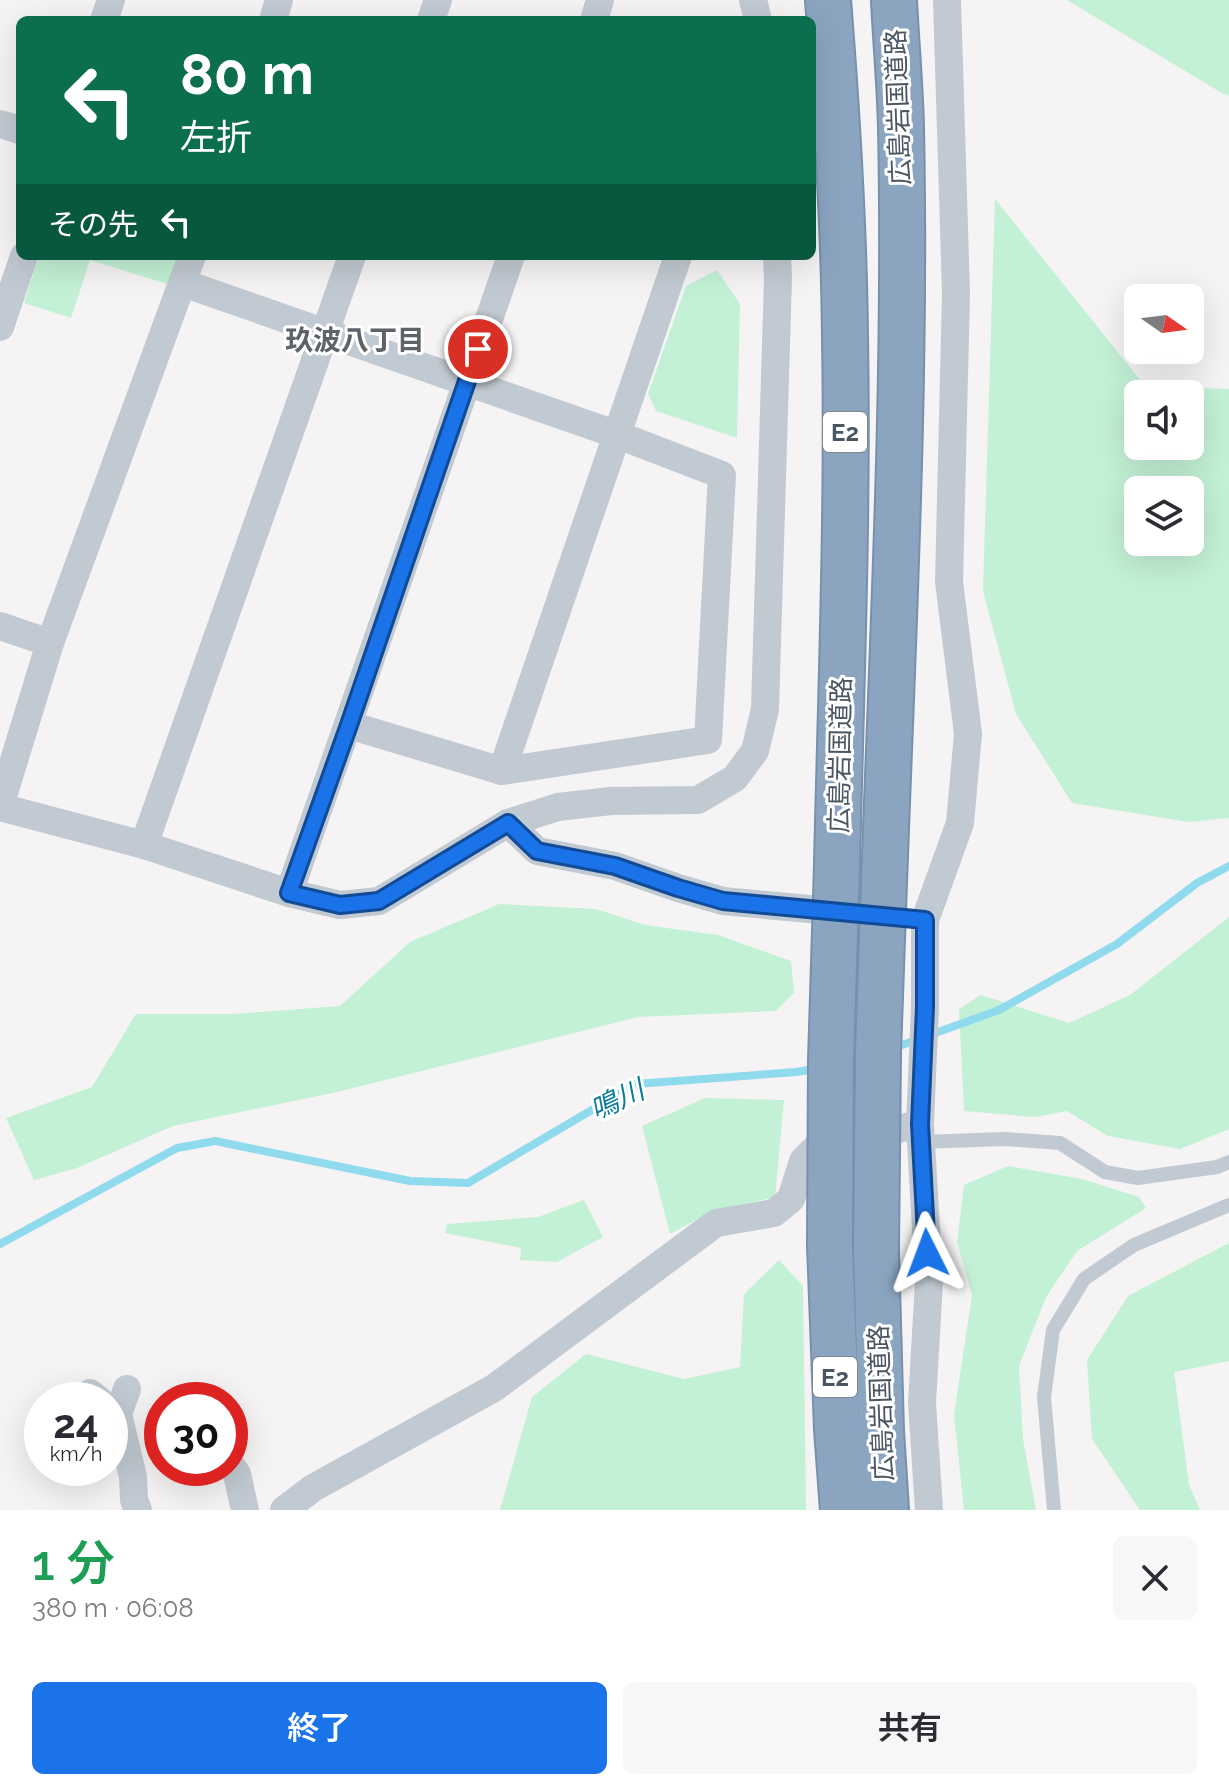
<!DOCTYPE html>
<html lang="ja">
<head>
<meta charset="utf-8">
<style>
  body { margin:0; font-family:Raleway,"Noto Sans JP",sans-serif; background:#f7f7f7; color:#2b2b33; height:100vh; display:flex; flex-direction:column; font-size:30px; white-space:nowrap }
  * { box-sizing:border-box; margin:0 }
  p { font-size:26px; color:#7c7c81 }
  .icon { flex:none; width:44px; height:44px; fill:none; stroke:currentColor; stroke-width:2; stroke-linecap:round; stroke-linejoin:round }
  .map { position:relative; height:1510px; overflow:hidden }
  .drawer { display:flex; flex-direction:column; background:#fff; flex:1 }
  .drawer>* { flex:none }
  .hud { position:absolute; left:16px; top:16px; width:800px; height:244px; border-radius:12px; box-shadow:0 8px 32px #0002; background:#0b6e4f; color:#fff; overflow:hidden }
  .needle { width:52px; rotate:104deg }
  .controls { position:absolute; left:1124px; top:284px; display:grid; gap:16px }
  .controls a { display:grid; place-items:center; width:80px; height:80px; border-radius:12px; background:#fff; box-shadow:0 8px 32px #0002; font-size:40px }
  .speed { position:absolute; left:24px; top:1382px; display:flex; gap:16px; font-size:40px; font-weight:700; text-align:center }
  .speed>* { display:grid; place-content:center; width:104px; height:104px; border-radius:50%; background:#fff; box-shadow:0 8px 32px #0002; line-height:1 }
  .speed small { font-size:20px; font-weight:400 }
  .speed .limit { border:12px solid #d22; background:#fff; color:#111 }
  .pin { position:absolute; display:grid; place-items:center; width:68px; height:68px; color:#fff; margin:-34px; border:4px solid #fff; border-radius:50%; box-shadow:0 2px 8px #0007 }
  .me { position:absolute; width:88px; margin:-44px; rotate:357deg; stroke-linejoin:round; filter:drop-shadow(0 0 6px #0008) }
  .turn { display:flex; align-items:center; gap:28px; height:168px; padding:0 32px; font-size:36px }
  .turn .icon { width:104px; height:104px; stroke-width:2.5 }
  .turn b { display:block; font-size:56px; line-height:68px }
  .then { display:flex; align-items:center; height:76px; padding:0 32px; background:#0003; gap:16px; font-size:30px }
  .round { display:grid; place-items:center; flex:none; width:84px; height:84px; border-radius:12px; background:#f7f7f7 }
  .headline { display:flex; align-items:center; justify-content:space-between; height:136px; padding:0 32px }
  h1 { font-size:48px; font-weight:600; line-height:60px; color:#1e9e55 }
  .cta { display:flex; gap:16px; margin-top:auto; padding:16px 32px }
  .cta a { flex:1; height:92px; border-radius:12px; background:#1a73e8; color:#fff; font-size:32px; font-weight:600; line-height:92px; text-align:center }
  .cta a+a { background:#f7f7f7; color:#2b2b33 }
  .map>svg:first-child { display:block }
  .green { fill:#c3f1d5; fill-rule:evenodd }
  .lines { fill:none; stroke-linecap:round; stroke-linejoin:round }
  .stream { stroke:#90daee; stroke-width:8 }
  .motorway-casing { stroke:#7690ad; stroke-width:48 }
  .service { stroke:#c1cad2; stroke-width:14 }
  .minor { stroke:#c1cad2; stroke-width:28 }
  .motorway { stroke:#8ba5c1; stroke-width:44 }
  .motorway-bridge-casing { stroke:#7690ad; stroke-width:48; stroke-linecap:butt }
  .motorway-bridge { stroke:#8ba5c1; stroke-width:44 }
  .route-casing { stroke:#114b97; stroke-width:20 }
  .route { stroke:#1a73e8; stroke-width:14 }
  .labels { text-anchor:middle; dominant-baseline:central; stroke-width:6; stroke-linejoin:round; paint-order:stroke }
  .shield { fill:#fff; stroke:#808990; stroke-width:2 }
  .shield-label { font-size:24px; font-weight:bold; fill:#4a5661 }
  .street-label { font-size:26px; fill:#4a5661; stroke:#fff }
  .neighbourhood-label { font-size:28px; font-weight:bold; fill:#5f6368; stroke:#fff }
  .water-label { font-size:28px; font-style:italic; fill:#0c7c9b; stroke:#fff }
</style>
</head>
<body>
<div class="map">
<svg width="1229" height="1510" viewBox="0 0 1229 1510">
  <rect width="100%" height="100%" fill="#f5f3f3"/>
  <g class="green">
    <polygon points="1067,0 1229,0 1229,96 1222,93"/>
    <path d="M995 199 1145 386 1229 389V818L1188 822 1072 803 1016 714 983 591ZM1138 394H1190V446H1138ZM1138 490H1190V542H1138Z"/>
    <polygon points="39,256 182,256 173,286 90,260 71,318 24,303"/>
    <polygon points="717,270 740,304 737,438 656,411 648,394 686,286"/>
    <polygon points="499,904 596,909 645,925 718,935 791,961 794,993 776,1011 638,1017 337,1092 173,1126 77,1168 34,1180 6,1118 92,1087 136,1014 234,1014 340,1006 410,942"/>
    <polygon points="1229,917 1229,1129 1180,1149 1108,1136 1067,1111 1035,1117 964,1111 959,1009 981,995 1069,1023 1130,995"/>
    <polygon points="705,1098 784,1100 775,1197 713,1211 670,1234 642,1126"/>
    <polygon points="1008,1166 1082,1179 1139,1197 1146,1208 1077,1251 1046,1297 1019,1366 1023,1439 1036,1510 964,1510 954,1415 972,1295 957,1242 964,1185"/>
    <polygon points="584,1200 603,1237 557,1262 520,1260 521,1248 445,1233 447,1224 538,1217"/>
    <polygon points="1229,1243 1229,1361 1174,1372 1189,1485 1200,1510 1140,1510 1092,1439 1087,1360 1128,1296"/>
    <polygon points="779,1260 803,1286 806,1510 500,1510 532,1397 586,1354 684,1379 740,1367 744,1294"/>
  </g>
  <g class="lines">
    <g class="stream">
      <polyline points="891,1049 999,1010 1117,944 1197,883 1229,866"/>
      <polyline points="0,1244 177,1148 215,1141 410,1181 468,1183 636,1084 796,1072 820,1068"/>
    </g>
    <defs>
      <g id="motorway">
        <path d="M828 0C837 113 844 226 845 338 848 514 841 689 837 865"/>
        <path d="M885 855C894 612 906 370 901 127 900 85 896 42 894 0"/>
        <polyline points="830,1245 837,1429 843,1510"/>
        <polyline points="876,1250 881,1431 886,1510"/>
      </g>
    </defs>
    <use href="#motorway" class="motorway-casing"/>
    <g class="service">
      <polyline points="921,1142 1004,1139 1060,1143 1105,1172 1138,1178 1217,1167 1229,1162"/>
      <polyline points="1054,1510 1044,1397 1053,1330 1084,1279 1134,1245 1229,1205"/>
    </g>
    <g class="minor">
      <polyline points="753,0 758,20"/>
      <polyline points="104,20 111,0"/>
      <polyline points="273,20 279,0"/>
      <polyline points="431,20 438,0"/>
      <polyline points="594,20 600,0"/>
      <polyline points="0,124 20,130"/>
      <polyline points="183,283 618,435 722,475 708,740 502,771 349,725"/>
      <polyline points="0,327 24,256"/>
      <polyline points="0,626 50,643"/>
      <polyline points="502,771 678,256"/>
      <polyline points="0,806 50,643 192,256"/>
      <polyline points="0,807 144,845 289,893 340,905 379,901 508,823 558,807 611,801 698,800 735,778 755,751 765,709 778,278 777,256"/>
      <polyline points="508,823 537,851 615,866 678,888 723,901 852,913"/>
      <polyline points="144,845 352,256"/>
      <polyline points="289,893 511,256"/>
      <polyline points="127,1389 118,1414 133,1477 134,1500 138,1510"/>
      <polyline points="90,1393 99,1400"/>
      <polyline points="230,1464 237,1474 245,1510"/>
      <polyline points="284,1510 313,1488 494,1388 716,1223 774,1213 791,1199 803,1161 817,1147 920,1124"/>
      <polyline points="929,1510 922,1403 929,1281 920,1124 925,1007 925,920 960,823 968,734 949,582 956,293 947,0"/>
    </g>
    <use href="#motorway" class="motorway"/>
    <defs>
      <g id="motorway-bridge">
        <polyline points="830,1245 831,1061 837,865"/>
        <polyline points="876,1250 878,1052 885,855"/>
      </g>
    </defs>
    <use href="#motorway-bridge" class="motorway-bridge-casing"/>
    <use href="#motorway-bridge" class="motorway-bridge"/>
  </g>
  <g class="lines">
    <defs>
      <polyline id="route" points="478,349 349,725 289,893 340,905 379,901 508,823 537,851 615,866 678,888 723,901 925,920 925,1007 920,1124 927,1253"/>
    </defs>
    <use href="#route" class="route-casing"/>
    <use href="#route" class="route"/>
  </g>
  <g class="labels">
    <g class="shield">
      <rect x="823" y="412" width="44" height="40" rx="6"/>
      <rect x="813" y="1357" width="44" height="40" rx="6"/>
    </g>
    <g class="shield-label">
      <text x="845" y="432">E2</text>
      <text x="835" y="1377">E2</text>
    </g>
    <g class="street-label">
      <text transform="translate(898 107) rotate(-92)">広島岩国道路</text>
      <text transform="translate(840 755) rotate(-89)">広島岩国道路</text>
      <text transform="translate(881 1403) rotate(-92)">広島岩国道路</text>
    </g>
    <g class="neighbourhood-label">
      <text x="355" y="340">玖波八丁目</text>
    </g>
    <g class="water-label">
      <text transform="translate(617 1100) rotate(-25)">鳴川</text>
    </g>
  </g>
</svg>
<div class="controls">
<a><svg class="needle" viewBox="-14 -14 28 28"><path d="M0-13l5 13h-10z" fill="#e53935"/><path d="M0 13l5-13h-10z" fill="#7c7c81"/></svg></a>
<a><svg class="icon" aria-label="sound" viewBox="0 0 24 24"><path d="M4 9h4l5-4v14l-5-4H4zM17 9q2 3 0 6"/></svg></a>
<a><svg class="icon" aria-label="layers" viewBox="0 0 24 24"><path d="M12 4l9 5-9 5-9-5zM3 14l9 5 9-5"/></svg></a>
</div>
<div class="speed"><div>24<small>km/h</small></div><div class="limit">30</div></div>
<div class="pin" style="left:478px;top:349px;background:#d93025"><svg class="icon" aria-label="arrive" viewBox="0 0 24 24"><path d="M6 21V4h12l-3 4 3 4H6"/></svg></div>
<svg class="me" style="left:927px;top:1253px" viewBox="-20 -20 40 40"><path d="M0-17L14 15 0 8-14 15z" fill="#1a73e8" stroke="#fff" stroke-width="4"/></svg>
<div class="hud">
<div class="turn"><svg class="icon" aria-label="left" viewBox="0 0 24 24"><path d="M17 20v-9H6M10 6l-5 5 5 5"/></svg><div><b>80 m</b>左折</div></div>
<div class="then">その先<svg class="icon" aria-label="left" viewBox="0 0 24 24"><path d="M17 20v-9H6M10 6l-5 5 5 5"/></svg></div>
</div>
</div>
<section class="drawer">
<div class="headline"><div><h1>1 分</h1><p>380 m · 06:08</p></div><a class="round"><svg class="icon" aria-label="close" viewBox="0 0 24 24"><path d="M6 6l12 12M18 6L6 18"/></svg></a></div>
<div class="cta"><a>終了</a><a>共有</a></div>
</section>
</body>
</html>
